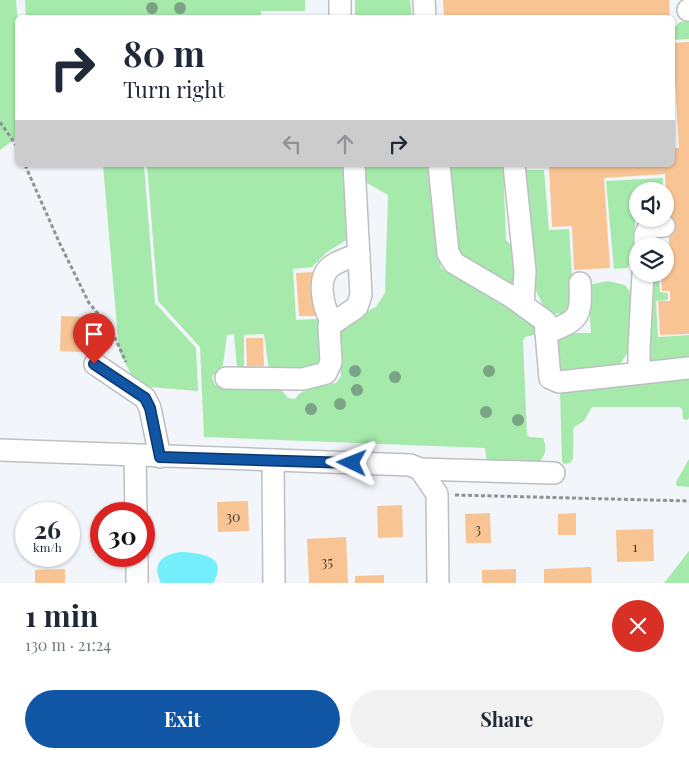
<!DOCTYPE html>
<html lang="en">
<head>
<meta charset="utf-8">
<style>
  body { margin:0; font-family:"Playfair Display",serif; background:#f2f2f3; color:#1f2937; height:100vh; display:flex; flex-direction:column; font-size:19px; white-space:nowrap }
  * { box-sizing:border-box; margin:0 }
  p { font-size:16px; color:#747a83 }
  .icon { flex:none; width:28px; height:28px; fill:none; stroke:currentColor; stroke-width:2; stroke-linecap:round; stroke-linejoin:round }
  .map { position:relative; height:583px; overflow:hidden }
  .side { display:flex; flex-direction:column; background:#fff; flex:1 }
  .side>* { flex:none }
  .banner { position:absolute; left:15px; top:15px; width:660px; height:152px; border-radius:8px; box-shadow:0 1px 4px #0004; background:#fff; color:#1f2937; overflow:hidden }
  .controls { position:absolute; left:629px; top:182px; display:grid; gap:10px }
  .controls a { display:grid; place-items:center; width:45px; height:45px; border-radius:50%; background:#fff; box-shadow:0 1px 4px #0004; font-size:25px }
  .speed { position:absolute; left:15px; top:502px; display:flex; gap:10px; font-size:25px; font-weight:700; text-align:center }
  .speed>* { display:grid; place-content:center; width:65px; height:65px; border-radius:50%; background:#fff; box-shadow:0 1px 4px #0004; line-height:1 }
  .speed small { font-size:12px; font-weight:400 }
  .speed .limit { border:8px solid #d22; background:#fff; color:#111 }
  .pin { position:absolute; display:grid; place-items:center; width:42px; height:42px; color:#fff; margin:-51px -21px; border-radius:50% 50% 50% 0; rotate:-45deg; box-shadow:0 0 5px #0007 }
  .pin .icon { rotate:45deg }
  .me { position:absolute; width:55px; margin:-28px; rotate:272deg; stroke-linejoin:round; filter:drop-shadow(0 0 4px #0008) }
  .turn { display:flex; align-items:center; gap:18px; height:105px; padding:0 25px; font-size:22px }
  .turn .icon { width:65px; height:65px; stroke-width:2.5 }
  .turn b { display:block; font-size:35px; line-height:42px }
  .lanes { display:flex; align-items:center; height:48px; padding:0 25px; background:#0003; justify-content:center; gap:25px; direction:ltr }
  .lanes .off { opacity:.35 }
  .round { display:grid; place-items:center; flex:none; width:52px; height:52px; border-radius:26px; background:#f2f2f3 }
  .summary { display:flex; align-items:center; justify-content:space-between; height:85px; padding:0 25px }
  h1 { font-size:30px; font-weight:700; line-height:38px }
  .button { display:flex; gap:10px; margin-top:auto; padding:10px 25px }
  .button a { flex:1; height:58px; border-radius:30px; background:#1155a5; color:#fff; font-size:20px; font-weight:700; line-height:58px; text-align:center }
  .button a+a { background:#f2f2f3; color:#1f2937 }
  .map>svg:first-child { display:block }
  .green { fill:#a5eaab }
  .water { fill:#75eefb }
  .building { fill:#f9c493 }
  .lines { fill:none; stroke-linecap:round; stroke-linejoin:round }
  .minor-casing { stroke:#bdbfc4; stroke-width:24 }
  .path { stroke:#909295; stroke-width:3; stroke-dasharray:4 2.5; stroke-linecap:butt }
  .minor { stroke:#fff; stroke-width:21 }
  .tree { fill:#7ba386 }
  .route-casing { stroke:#0b376b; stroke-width:12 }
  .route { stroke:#1155a5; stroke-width:9 }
  .labels { text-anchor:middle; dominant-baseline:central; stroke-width:5; stroke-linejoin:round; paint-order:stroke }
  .number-label { font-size:14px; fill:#4d4136 }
</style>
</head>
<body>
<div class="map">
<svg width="689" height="583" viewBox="0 0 689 583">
  <rect width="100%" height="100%" fill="#f2f5fa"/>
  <g class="green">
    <polygon points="0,0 16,0 18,26 18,137 0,150"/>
    <polygon points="25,0 305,0 305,11 261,11 261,18 26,18"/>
    <polygon points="355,0 410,0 412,17 355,17"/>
    <polygon points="689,21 689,39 673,40 673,29 680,22"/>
    <polygon points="103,165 144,165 155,303 196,348 198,391 137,386 119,351"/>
    <path d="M147 165H346L348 239 327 252 312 267 293 269 296 320 317 319 322 322 324 356 319 367 269 371 264 334 244 335V368H237L234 334 227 335 223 365 212 377 215 385 224 388 278 386 288 398 295 399C304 386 321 386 336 383L341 376 337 331 355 317 376 307 385 293 388 195 360 179 358 165H427L441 268 536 325 537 334 525 337 523 341 527 435 530 437 543 438C547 447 546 456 538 463H487L485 448 204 437 200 347 158 301Z"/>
    <polygon points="445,165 506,165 507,177 504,187 506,240 514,248 515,280 509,286 458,255"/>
    <polygon points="522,170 544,170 549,230 569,229 573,292 567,313 553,314 543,305 534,287"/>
    <polygon points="663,178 662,191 638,191 637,213 636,213 632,263 627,268 614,269 606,181"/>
    <polygon points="642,274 659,274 660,292 668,293 668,300 656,301 658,337 689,335 689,360 655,363 645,357"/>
    <polygon points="608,281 625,285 631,293 628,352 620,364 607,370 562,372 554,365 557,338 568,333 591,333 588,285"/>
    <polygon points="689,377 689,418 687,420 683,419 682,409 679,407 592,407 584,421 574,427 573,430 573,459 570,463 564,464 562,461 560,391"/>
    <polygon points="689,459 689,487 677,486 676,482"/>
    <polygon points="689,551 689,583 664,583"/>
  </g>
  <path class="water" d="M181 552C201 553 229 556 213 583H161C151 563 162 555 181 552Z"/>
  <g class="building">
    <polygon points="443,0 669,0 670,18 444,18"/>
    <polygon points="689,42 689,334 660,335 658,301 670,301 670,291 662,291 661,274 665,274 665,258 670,257 665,174 604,178 610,268 574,270 572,226 552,227 549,165 672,165 672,148 679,148 673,43"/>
    <polygon points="313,272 316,316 299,316 296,273"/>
    <polygon points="61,316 83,317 83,352 60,351"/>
    <polygon points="246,338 263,338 264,366 247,367"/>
    <polygon points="248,501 249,531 218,532 217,502"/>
    <polygon points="402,505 403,537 378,538 377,506"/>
    <polygon points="65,506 65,514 31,514 31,507"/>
    <polygon points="490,513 491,543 466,543 465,514"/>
    <polygon points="576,513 576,535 558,535 558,514"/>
    <polygon points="653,529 654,561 617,562 616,530"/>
    <polygon points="346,537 348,583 309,583 307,539"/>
    <polygon points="591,567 592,583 544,583 544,569"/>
    <polygon points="65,569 65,583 35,583 35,570"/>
    <polygon points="516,569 516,583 482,583 482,570"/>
    <polygon points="384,575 384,583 355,583 355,576"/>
  </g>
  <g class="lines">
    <defs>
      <g id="minor">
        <polyline points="340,0 340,18"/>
        <polyline points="424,0 425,18"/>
        <polyline points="688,10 689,10"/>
        <polyline points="439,165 448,253 454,263 512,297 545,321 550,378 559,382 689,368"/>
        <polyline points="514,165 525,271 523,305"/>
        <polyline points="645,246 645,235 649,227 664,226"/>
        <path d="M332 322C323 308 315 276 333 265 341 260 351 257 359 254"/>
        <path d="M546 333C578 320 582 319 580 283"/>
        <polyline points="95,364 145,398 150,408 160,457"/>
        <polyline points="639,373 639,349 643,274"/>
        <polyline points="226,378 303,379 326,373 331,362 329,326 357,307 361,295 354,165"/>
        <polyline points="0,450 410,465 420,469 437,494 438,583"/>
        <polyline points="135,456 136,514"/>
        <polyline points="273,460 274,583"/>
        <polyline points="420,469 554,473"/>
        <polyline points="137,556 137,583"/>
      </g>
    </defs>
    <use href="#minor" class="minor-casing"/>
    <g class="path">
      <polyline points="0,122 18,148"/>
      <polyline points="25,165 60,244 89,303 111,329 126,362"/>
      <polyline points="455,495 689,501"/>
    </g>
    <use href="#minor" class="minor"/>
  </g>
  <g class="tree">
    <circle cx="152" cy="8" r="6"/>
    <circle cx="180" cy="8" r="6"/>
    <circle cx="355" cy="371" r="6"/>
    <circle cx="489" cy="371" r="6"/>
    <circle cx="395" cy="377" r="6"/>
    <circle cx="357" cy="390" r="6"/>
    <circle cx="340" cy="404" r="6"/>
    <circle cx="311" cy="409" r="6"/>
    <circle cx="486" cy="412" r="6"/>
    <circle cx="518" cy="420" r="6"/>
  </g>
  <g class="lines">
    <defs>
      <polyline id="route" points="94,364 145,398 150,408 160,457 352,463"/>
    </defs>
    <use href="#route" class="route-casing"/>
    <use href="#route" class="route"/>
  </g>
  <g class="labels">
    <g class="number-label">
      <text x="233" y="516">30</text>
      <text x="478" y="528">3</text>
      <text x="635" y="546">1</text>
      <text x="327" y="561">35</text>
    </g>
  </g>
</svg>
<div class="controls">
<a><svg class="icon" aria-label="sound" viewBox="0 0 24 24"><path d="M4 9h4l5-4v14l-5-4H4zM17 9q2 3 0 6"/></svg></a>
<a><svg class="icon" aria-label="layers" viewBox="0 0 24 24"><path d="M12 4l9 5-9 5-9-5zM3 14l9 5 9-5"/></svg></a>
</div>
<div class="speed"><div>26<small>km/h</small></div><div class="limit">30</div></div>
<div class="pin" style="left:94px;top:364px;background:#d93025"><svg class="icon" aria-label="arrive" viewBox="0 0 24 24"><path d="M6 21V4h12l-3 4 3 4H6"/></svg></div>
<svg class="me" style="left:352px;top:463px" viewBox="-20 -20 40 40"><path d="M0-17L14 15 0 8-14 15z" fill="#1155a5" stroke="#fff" stroke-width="4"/></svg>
<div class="banner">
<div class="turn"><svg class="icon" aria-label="right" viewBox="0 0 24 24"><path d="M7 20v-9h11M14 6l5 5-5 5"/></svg><div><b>80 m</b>Turn right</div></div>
<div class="lanes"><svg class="icon off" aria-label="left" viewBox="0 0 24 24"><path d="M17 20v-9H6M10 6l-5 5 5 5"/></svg><svg class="icon off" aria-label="ahead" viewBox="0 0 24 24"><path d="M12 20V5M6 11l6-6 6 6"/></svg><svg class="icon" aria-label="right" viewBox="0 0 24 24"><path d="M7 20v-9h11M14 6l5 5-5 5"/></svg></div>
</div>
</div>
<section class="side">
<div class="summary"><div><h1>1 min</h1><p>130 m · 21:24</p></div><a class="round" style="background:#d93025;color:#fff"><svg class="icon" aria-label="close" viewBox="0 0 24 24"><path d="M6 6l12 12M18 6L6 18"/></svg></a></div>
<div class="button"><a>Exit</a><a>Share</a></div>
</section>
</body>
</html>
